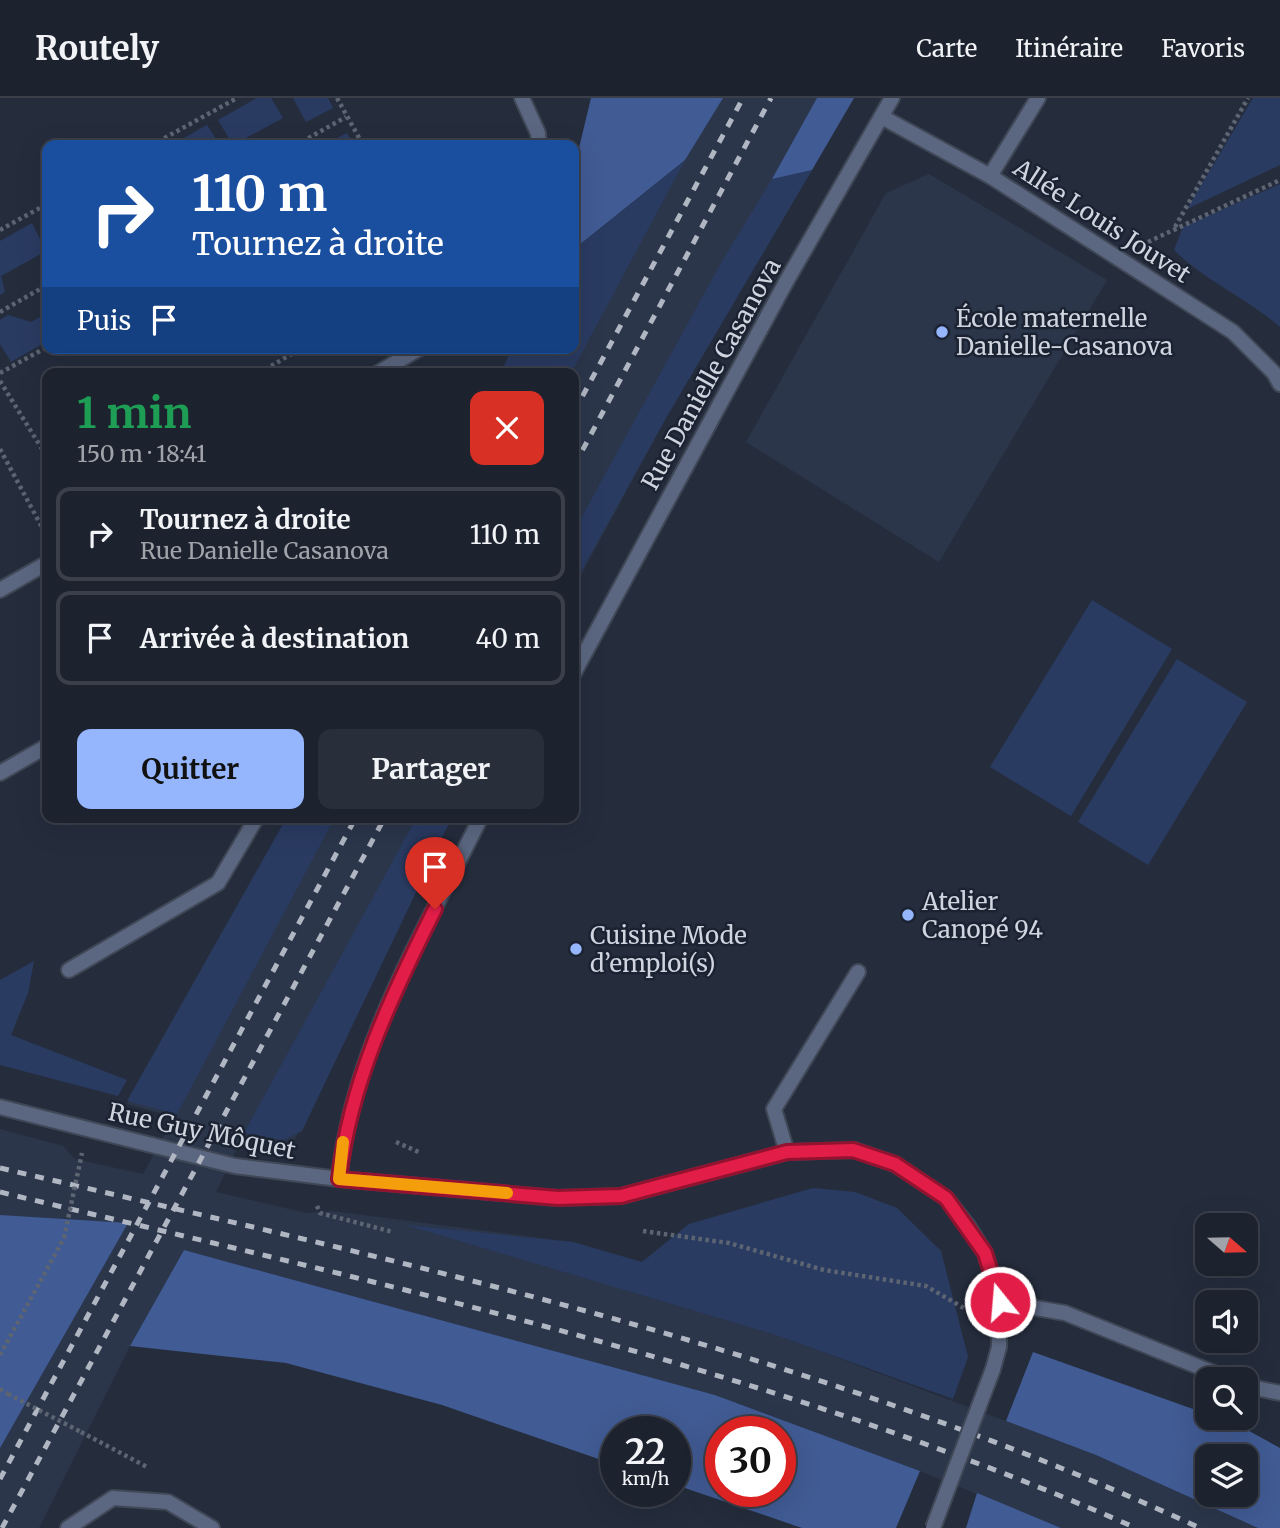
<!DOCTYPE html>
<html lang="fr">
<head>
<meta charset="utf-8">
<style>
  body { margin:0; font-family:Merriweather,serif; background:#292f3a; color:#f1f3f6; height:100vh; display:flex; flex-direction:column; font-size:26px; white-space:nowrap }
  * { box-sizing:border-box; margin:0 }
  p { font-size:23px; color:#a0a4aa }
  .icon { flex:none; width:38px; height:38px; fill:none; stroke:currentColor; stroke-width:2; stroke-linecap:round; stroke-linejoin:round }
  .map { position:relative; flex:1; overflow:hidden }
  .panel { position:absolute; left:42px; top:270px; width:537px; height:455px; display:flex; flex-direction:column; background:#1c222e; border-radius:14px; box-shadow:0 7px 28px #0002,0 0 0 2px #3a3f4a }
  .panel>* { flex:none }
  .guide { position:absolute; left:42px; top:42px; width:537px; height:214px; border-radius:14px; box-shadow:0 7px 28px #0002,0 0 0 2px #3a3f4a; background:#1a4fa0; color:#fff; overflow:hidden }
  .needle { width:46px; rotate:110deg }
  .tools { position:absolute; left:1195px; top:1115px; display:grid; gap:14px }
  .tools a { display:grid; place-items:center; width:63px; height:63px; border-radius:14px; background:#1c222e; box-shadow:0 7px 28px #0002,0 0 0 2px #3a3f4a; font-size:35px }
  .speed { position:absolute; left:600px; top:1318px; display:flex; gap:14px; font-size:35px; font-weight:700; text-align:center }
  .speed>* { display:grid; place-content:center; width:91px; height:91px; border-radius:50%; background:#1c222e; box-shadow:0 7px 28px #0002,0 0 0 2px #3a3f4a; line-height:1 }
  .speed small { font-size:18px; font-weight:400 }
  .speed .limit { border:10px solid #d22; background:#fff; color:#111 }
  .pin { position:absolute; display:grid; place-items:center; width:60px; height:60px; color:#fff; margin:-72px -30px; border-radius:50% 50% 50% 0; rotate:-45deg; box-shadow:0 0 7px #0007 }
  .pin .icon { rotate:45deg }
  .me { position:absolute; width:77px; margin:-38px; rotate:343deg; stroke-linejoin:round; filter:drop-shadow(0 0 5px #0008) }
  .turn { display:flex; align-items:center; gap:24px; height:147px; padding:0 35px; font-size:32px }
  .turn .icon { width:91px; height:91px; stroke-width:2.5 }
  .turn b { display:block; font-size:49px; line-height:60px }
  .then { display:flex; align-items:center; height:66px; padding:0 35px; background:#0003; gap:14px; font-size:26px }
  .round { display:grid; place-items:center; flex:none; width:74px; height:74px; border-radius:14px; background:#292f3a }
  .head { display:flex; align-items:center; justify-content:space-between; height:119px; padding:0 35px }
  h1 { font-size:42px; font-weight:700; line-height:52px; color:#1e9e55 }
  .cta { display:flex; gap:14px; margin-top:auto; padding:14px 35px }
  .cta a { flex:1; height:80px; border-radius:14px; background:#95b6fd; color:#111; font-size:28px; font-weight:700; line-height:80px; text-align:center }
  .cta a+a { background:#292f3a; color:#f1f3f6 }
  ul { padding:0; list-style:none }
  li { display:flex; align-items:center; gap:21px; height:94px; margin:0 14px 10px; padding:0 21px; border:4px solid #3a3f4a; border-radius:14px }
  li div { flex:1 }
  li b { display:block; font-size:26px }
  li em { font-style:normal }
  header { display:flex; align-items:center; gap:42px; box-sizing:border-box; height:98px; padding:0 35px; background:#1c222e; border-bottom:2px solid #3a3f4a }
  header strong { font-size:33px }
  nav { display:flex; gap:38px; margin-inline-start:auto; font-size:24px }
  .map>svg:first-child { display:block }
  .built { fill:#2b364b }
  .green { fill:#2a3b62 }
  .forest { fill:#415b94; fill-rule:evenodd }
  .lines { fill:none; stroke-linecap:round; stroke-linejoin:round }
  .lane-casing { stroke:#404857; stroke-width:18 }
  .street-casing { stroke:#404857; stroke-width:18 }
  .path { stroke:#5d6472; stroke-width:4.5; stroke-dasharray:3.5 3.5; stroke-linecap:butt }
  .lane { stroke:#5b6781; stroke-width:14 }
  .street { stroke:#5b6781; stroke-width:14 }
  .rail { stroke:#b0b6c2; stroke-width:5; stroke-dasharray:9 9; stroke-linecap:butt }
  .street-bridge-casing { stroke:#404857; stroke-width:18; stroke-linecap:butt }
  .path-bridge { stroke:#5d6472; stroke-width:4.5; stroke-dasharray:3.5 3.5; stroke-linecap:butt }
  .street-bridge { stroke:#5b6781; stroke-width:14 }
  .route-casing { stroke:#92132f; stroke-width:18 }
  .route { stroke:#e11d48; stroke-width:12 }
  .slow { stroke:#f59e0b; stroke-width:12 }
  .poi-dot { fill:#95b6fd; stroke:#1b2332; stroke-width:2.5 }
  .labels { text-anchor:middle; dominant-baseline:central; stroke-width:5; stroke-linejoin:round; paint-order:stroke }
  .street-label { font-size:24px; fill:#cfd4df; stroke:#1b2332 }
  .poi-label { font-size:24px; fill:#cfd4df; stroke:#1b2332; text-anchor:start }
</style>
</head>
<body>
<header>
<strong>Routely</strong>
<nav><a>Carte</a><a>Itinéraire</a><a>Favoris</a></nav>
</header>
<div class="map">
<svg width="1280" height="1430" viewBox="0 0 1280 1430">
  <rect width="100%" height="100%" fill="#252d3d"/>
  <g class="built">
    <polygon points="591,0 854,0 666,320 574,490 574,275 501,275 512,250 574,250 574,71"/>
    <polygon points="929,76 1107,182 939,464 746,344 886,95"/>
    <polygon points="287,719 452,719 292,1047 244,1036 216,1094 306,1115 332,1113 573,1144 411,1128 777,1237 1096,1357 1258,1430 1061,1430 920,1373 715,1297 184,1152 130,1248 39,1430 0,1430 0,1031 63,1048 75,1061 143,1076 174,1019 127,1006"/>
  </g>
  <g class="green">
    <polygon points="257,0 271,0 283,20 233,47 218,22"/>
    <polygon points="293,0 328,0 333,10 306,24"/>
    <polygon points="1253,0 1280,0 1280,67 1187,111"/>
    <polygon points="207,27 220,47 171,47"/>
    <polygon points="347,35 354,47 323,47"/>
    <polygon points="685,62 571,275 501,275 512,250 574,250 574,151"/>
    <polygon points="812,72 666,320 574,486 574,433 721,165 772,81"/>
    <path d="M1280 86V229C1247 200 1205 183 1174 152L1183 129Z"/>
    <polygon points="32,125 46,153 1,178 5,194 0,197 0,143"/>
    <polygon points="47,215 47,243 11,264 0,246 0,222 8,217 31,224"/>
    <polygon points="1092,502 1172,551 1071,718 990,669"/>
    <polygon points="1177,561 1247,604 1148,767 1078,724"/>
    <polygon points="287,719 335,719 177,1016 127,1003"/>
    <polygon points="417,719 452,719 302,1033 284,1042 244,1035"/>
    <polygon points="34,863 28,895 11,937 127,982 118,998 0,967 0,882"/>
    <polygon points="813,1090 855,1094 897,1110 941,1153 968,1259 953,1301 776,1237 406,1127 573,1144 642,1164 689,1126"/>
  </g>
  <g class="forest">
    <polygon points="591,0 723,0 685,62 574,151 574,71"/>
    <polygon points="817,0 854,0 812,72 772,81"/>
    <polygon points="0,1117 128,1125 0,1350"/>
    <path d="M184 1152 715 1297 920 1373 896 1430H802L676 1387V1334H616V1367L442 1307 286 1265 130 1248ZM721 1334H780V1393H721Z"/>
    <path d="M1033 1254 1207 1316 1208 1320 1240 1328 1280 1350V1430H1258L1096 1357 1006 1323ZM1208 1358H1246V1396H1208Z"/>
    <polygon points="977,1395 1061,1430 966,1430"/>
  </g>
  <g class="lines">
    <defs>
      <g id="lane">
        <polyline points="522,0 538,35 539,47"/>
        <polyline points="990,78 1038,0"/>
        <polyline points="378,275 420,250"/>
        <polyline points="0,492 47,465"/>
        <polyline points="69,872 218,785 257,719"/>
        <polyline points="787,1054 774,1011 858,874"/>
      </g>
      <g id="street">
        <polyline points="882,19 990,78 1233,234 1274,275 1280,286"/>
        <polyline points="574,575 786,184 892,0"/>
        <polyline points="0,675 47,648"/>
        <polyline points="0,1009 235,1068 339,1081 558,1100 621,1098 787,1054 854,1052 895,1066 946,1100 968,1128 985,1155 1000,1204 999,1249 993,1271"/>
        <path d="M339 1081C352 952 424 834 481 719"/>
        <polyline points="1000,1204 1065,1215 1229,1281"/>
        <polyline points="1246,1288 1280,1295"/>
        <polyline points="68,1430 113,1400 168,1404 212,1430"/>
      </g>
    </defs>
    <use href="#lane" class="lane-casing"/>
    <use href="#street" class="street-casing"/>
    <g class="path">
      <polyline points="337,0 363,47"/>
      <polyline points="152,47 237,0"/>
      <polyline points="296,47 346,19"/>
      <polyline points="1175,129 1248,0"/>
      <polyline points="0,132 47,106"/>
      <polyline points="1148,144 1280,82"/>
      <polyline points="0,214 47,187"/>
      <polyline points="0,275 47,249"/>
      <polyline points="259,275 302,250"/>
      <polyline points="0,283 47,359"/>
      <polyline points="0,351 45,435"/>
      <polyline points="396,1044 421,1055"/>
      <polyline points="317,1108 320,1115 393,1134"/>
      <polyline points="643,1133 729,1145 824,1172 926,1188 969,1213"/>
      <polyline points="0,1257 64,1140"/>
      <polyline points="0,1291 8,1296"/>
      <polyline points="81,1334 149,1370"/>
    </g>
    <use href="#lane" class="lane"/>
    <use href="#street" class="street"/>
    <g class="rail">
      <polyline points="574,314 743,0"/>
      <polyline points="574,368 771,0"/>
      <path d="M0 1070C407 1165 819 1254 1200 1430"/>
      <path d="M0 1094C385 1187 773 1270 1136 1430"/>
      <polyline points="0,1381 356,719"/>
      <polyline points="2,1430 385,719"/>
    </g>
    <defs>
      <polyline id="street-bridge" points="933,1430 993,1271"/>
    </defs>
    <use href="#street-bridge" class="street-bridge-casing"/>
    <g class="path-bridge">
      <polyline points="64,1140 82,1055"/>
      <polyline points="8,1296 81,1334"/>
    </g>
    <use href="#street-bridge" class="street-bridge"/>
  </g>
  <g class="lines">
    <defs>
      <path id="route" d="M435 811C392 897 350 984 339 1081L558 1100 621 1098 787 1054 853 1052 895 1066 946 1100 985 1155 1000 1204"/>
    </defs>
    <use href="#route" class="route-casing"/>
    <use href="#route" class="route"/>
    <polyline class="slow" points="343,1044 339,1081 507,1095"/>
  </g>
  <g class="poi-dot">
    <circle cx="942" cy="234" r="7"/>
    <circle cx="908" cy="817" r="7"/>
    <circle cx="576" cy="851" r="7"/>
  </g>
  <g class="labels">
    <g class="street-label">
      <text transform="translate(1102 123) rotate(33)">Allée Louis Jouvet</text>
      <text transform="translate(711 276) rotate(-61)">Rue Danielle Casanova</text>
      <text transform="translate(202 1033) rotate(12)">Rue Guy Môquet</text>
    </g>
    <g class="poi-label">
      <text x="956" y="220">École maternelle<tspan x="956" dy="28">Danielle-Casanova</tspan></text>
      <text x="922" y="803">Atelier<tspan x="922" dy="28">Canopé 94</tspan></text>
      <text x="590" y="837">Cuisine Mode<tspan x="590" dy="28">d’emploi(s)</tspan></text>
    </g>
  </g>
</svg>
<div class="tools">
<a><svg class="needle" viewBox="-14 -14 28 28"><path d="M0-13l5 13h-10z" fill="#e53935"/><path d="M0 13l5-13h-10z" fill="#a0a4aa"/></svg></a>
<a><svg class="icon" aria-label="sound" viewBox="0 0 24 24"><path d="M4 9h4l5-4v14l-5-4H4zM17 9q2 3 0 6"/></svg></a>
<a><svg class="icon" aria-label="search" viewBox="0 0 24 24"><circle cx="10" cy="10" r="6"/><path d="M15 15l6 6"/></svg></a>
<a><svg class="icon" aria-label="layers" viewBox="0 0 24 24"><path d="M12 4l9 5-9 5-9-5zM3 14l9 5 9-5"/></svg></a>
</div>
<div class="speed"><div>22<small>km/h</small></div><div class="limit">30</div></div>
<div class="pin" style="left:435px;top:811px;background:#d93025"><svg class="icon" aria-label="arrive" viewBox="0 0 24 24"><path d="M6 21V4h12l-3 4 3 4H6"/></svg></div>
<svg class="me" style="left:1000px;top:1204px" viewBox="-20 -20 40 40"><circle r="17" fill="#e11d48" stroke="#fff" stroke-width="3"/><path d="M0-11L8 9 0 5-8 9z" fill="#fff"/></svg>
<div class="guide">
<div class="turn"><svg class="icon" aria-label="right" viewBox="0 0 24 24"><path d="M7 20v-9h11M14 6l5 5-5 5"/></svg><div><b>110 m</b>Tournez à droite</div></div>
<div class="then">Puis<svg class="icon" aria-label="arrive" viewBox="0 0 24 24"><path d="M6 21V4h12l-3 4 3 4H6"/></svg></div>
</div>
<section class="panel">
<div class="head"><div><h1>1 min</h1><p>150 m · 18:41</p></div><a class="round" style="background:#d93025;color:#fff"><svg class="icon" aria-label="close" viewBox="0 0 24 24"><path d="M6 6l12 12M18 6L6 18"/></svg></a></div>
<ul>
<li><svg class="icon" aria-label="right" viewBox="0 0 24 24"><path d="M7 20v-9h11M14 6l5 5-5 5"/></svg><div><b>Tournez à droite</b><p>Rue Danielle Casanova</p></div><em>110 m</em></li>
<li><svg class="icon" aria-label="arrive" viewBox="0 0 24 24"><path d="M6 21V4h12l-3 4 3 4H6"/></svg><div><b>Arrivée à destination</b></div><em>40 m</em></li>
</ul>
<div class="cta"><a>Quitter</a><a>Partager</a></div>
</section>
</div>
</body>
</html>
